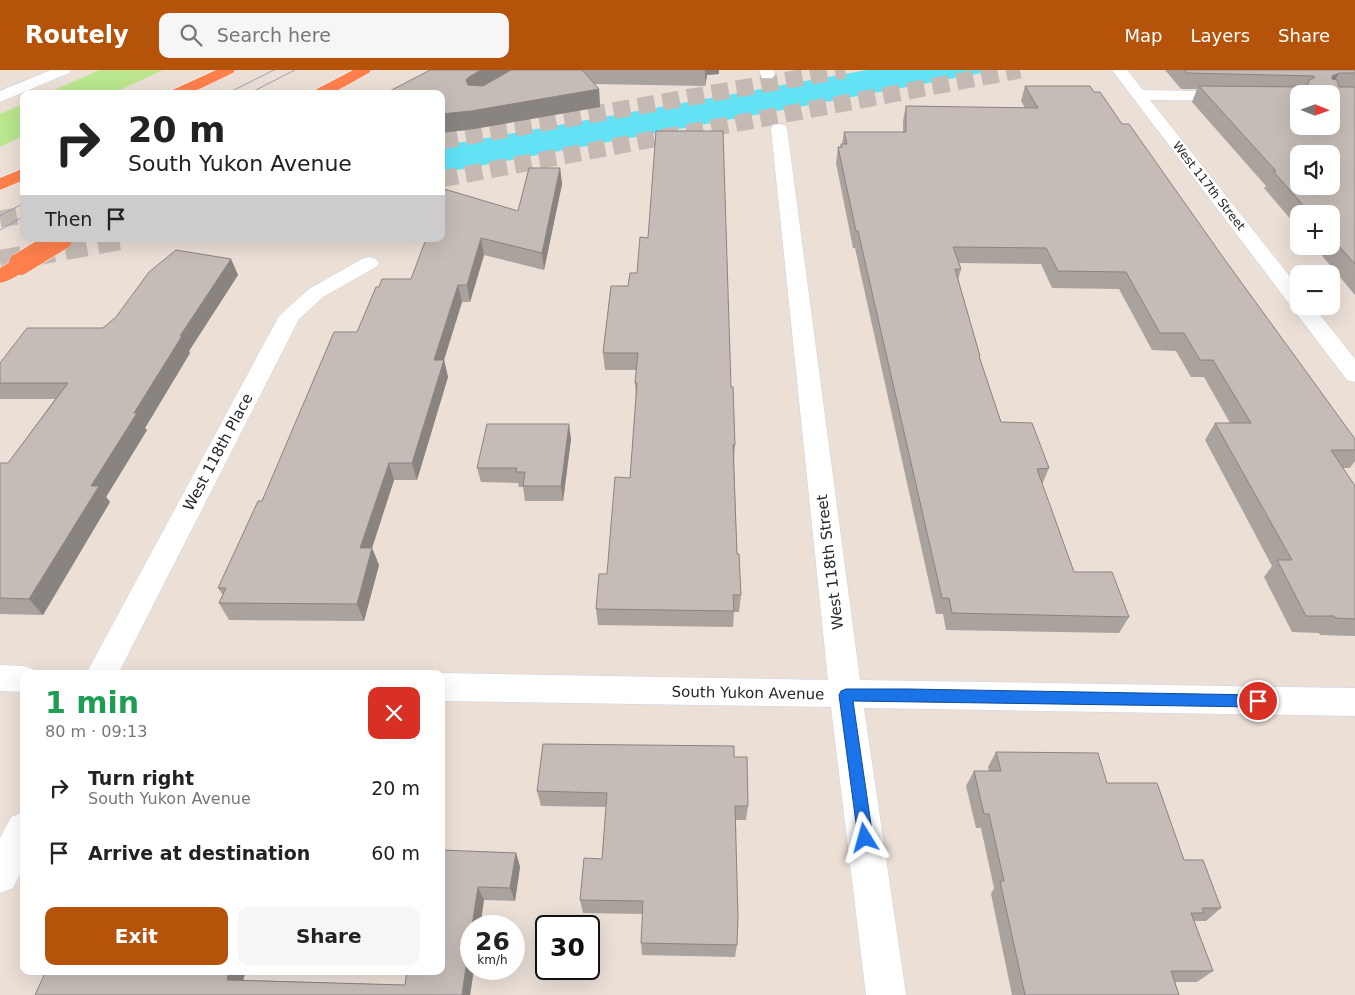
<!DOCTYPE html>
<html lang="en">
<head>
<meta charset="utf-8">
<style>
  body { margin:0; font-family:"DejaVu Sans",sans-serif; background:#f6f6f6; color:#222; height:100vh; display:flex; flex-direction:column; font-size:19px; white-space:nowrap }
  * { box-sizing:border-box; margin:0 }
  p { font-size:16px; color:#767676 }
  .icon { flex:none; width:28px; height:28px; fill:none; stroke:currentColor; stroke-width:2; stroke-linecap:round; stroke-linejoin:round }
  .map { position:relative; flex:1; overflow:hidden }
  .panel { position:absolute; left:20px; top:600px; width:425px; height:305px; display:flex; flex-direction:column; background:#fff; border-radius:10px; box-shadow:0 5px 20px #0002 }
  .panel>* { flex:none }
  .top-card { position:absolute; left:20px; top:20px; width:425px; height:152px; border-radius:10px; box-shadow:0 5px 20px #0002; background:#fff; color:#222; overflow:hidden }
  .needle { width:32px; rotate:91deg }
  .tools { position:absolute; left:1290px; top:15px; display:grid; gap:10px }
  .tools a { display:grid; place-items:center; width:50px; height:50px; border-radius:10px; background:#fff; box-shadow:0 5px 20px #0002; font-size:25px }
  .speed { position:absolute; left:460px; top:845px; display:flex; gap:10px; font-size:25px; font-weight:700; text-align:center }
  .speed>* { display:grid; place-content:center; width:65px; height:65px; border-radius:50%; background:#fff; box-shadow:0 5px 20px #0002; line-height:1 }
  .speed small { font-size:12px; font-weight:400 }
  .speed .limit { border:2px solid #111; border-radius:8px; background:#fff; color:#111 }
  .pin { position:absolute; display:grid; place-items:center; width:42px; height:42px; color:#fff; margin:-21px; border:2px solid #fff; border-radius:50%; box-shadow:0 1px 5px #0007 }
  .me { position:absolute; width:55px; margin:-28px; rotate:352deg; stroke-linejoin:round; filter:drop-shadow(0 0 4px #0008) }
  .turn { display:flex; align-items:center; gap:18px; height:105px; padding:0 25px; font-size:22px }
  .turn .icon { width:65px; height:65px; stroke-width:2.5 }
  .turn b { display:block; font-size:35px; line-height:42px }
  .then { display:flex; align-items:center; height:48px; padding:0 25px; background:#0003; gap:10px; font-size:19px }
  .round { display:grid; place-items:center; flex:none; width:52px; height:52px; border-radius:10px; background:#f6f6f6 }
  .headline { display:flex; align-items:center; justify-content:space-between; height:85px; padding:0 25px }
  h1 { font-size:30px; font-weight:700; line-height:38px; color:#1e9e55 }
  .cta { display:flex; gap:10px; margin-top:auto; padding:10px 25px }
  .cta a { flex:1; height:58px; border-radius:10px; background:#b45309; color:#fff; font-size:20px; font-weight:700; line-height:58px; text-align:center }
  .cta a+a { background:#f6f6f6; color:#222 }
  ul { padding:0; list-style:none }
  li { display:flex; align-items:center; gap:15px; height:65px; padding:0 25px }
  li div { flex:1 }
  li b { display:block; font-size:19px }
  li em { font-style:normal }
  header { display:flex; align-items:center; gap:30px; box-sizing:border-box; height:70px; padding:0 25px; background:#b45309; color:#fff }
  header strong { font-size:24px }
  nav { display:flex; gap:28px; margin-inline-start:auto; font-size:18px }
  .search { width:350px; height:45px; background:#f6f6f6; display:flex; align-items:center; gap:12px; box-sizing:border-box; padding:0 18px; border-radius:10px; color:#767676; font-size:19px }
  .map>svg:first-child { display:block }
  .green { fill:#b9e68e }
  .water { fill:#61e3f5 }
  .pier { fill:#ebdfd6 }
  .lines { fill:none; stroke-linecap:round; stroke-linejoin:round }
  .minor-tunnel-far1 { stroke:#c4bab3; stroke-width:17; stroke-dasharray:17 8; stroke-linecap:butt }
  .minor-tunnel { stroke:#c4bab3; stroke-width:22; stroke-dasharray:22 11; stroke-linecap:butt }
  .minor-casing { stroke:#ccd3e1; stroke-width:1 }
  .highway-casing { stroke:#fff; stroke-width:1 }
  .minor { fill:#fff; fill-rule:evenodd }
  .highway { fill:#ff804d; fill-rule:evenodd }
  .tram { stroke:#99a1b3; stroke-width:1 }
  .highway-bridge-casing { stroke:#fff; stroke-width:23; stroke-linecap:butt }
  .highway-bridge { stroke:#ff804d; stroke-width:22 }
  .wall { fill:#a9a29d }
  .shaded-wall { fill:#8a8480 }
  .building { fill:#c5bcb7; stroke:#8a8480; fill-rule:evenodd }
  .route { fill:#1a73e8; stroke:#114b97 }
  .labels { text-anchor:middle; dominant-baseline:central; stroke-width:4; stroke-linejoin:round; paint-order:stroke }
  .far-street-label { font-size:12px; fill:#262626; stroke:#fff }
  .street-label { font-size:15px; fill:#262626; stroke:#fff }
</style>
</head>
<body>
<header>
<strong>Routely</strong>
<div class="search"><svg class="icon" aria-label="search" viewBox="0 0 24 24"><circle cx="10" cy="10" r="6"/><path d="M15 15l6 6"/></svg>Search here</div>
<nav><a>Map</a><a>Layers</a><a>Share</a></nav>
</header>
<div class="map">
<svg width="1355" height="925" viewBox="0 0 1355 925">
  <rect width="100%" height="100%" fill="#ebdfd6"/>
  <g class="green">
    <polygon points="100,0 163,0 111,24 45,24"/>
    <polygon points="24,33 24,65 0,77 0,44"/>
  </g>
  <polygon class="water" points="867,0 998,0 441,103 441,76"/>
  <polygon class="pier" points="24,149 24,169 94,169 92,171 0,189 0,153"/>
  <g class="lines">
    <g class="minor-tunnel-far1">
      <polyline points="441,71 845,0"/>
      <polyline points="441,109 1020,0"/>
      <polyline points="0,149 24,145"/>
    </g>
    <polyline class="minor-tunnel" points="0,191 120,169"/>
    <defs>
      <g id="minor">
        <polygon points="51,0 71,0 69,3 0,32 0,21"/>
        <polygon points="759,0 773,0 775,5 772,8 762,8"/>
        <polygon points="1112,0 1127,0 1143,20 1305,23 1299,24 1299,31 1150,30 1299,218 1299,236 1313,236 1355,289 1355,312 1347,310"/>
        <polygon points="779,54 785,55 787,59 860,610 1355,618 1355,646 864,638 906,925 866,925 831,637 441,631 441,603 828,610 771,59 773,55"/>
        <polygon points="369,187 376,189 379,193 376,197 323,227 299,249 118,604 86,604 279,246 309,219 362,189"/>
        <polygon points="0,595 24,596 35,600 37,604 24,604 24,622 0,621"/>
        <polygon points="24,742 24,797 13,818 0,823 0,768 11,747"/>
      </g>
      <g id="highway">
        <polygon points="216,0 235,0 233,3 189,24 168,24 170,21"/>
        <polygon points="353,0 371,0 369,3 331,24 311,24 313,21"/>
        <polygon points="24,98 24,110 0,120 0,108"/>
        <path d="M20 188 27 190 30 194C24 203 10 211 0 213V198L13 190Z"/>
      </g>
    </defs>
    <use href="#minor" class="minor-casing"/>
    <use href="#highway" class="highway-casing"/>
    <use href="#minor" class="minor"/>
    <use href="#highway" class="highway"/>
    <g class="tram">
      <polyline points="226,24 274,0"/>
      <polyline points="248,24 295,0"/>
      <polyline points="0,146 24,133"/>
      <polyline points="0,160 24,146"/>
    </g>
    <defs>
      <polyline id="highway-bridge" points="20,194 61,169"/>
    </defs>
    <use href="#highway-bridge" class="highway-bridge-casing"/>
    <use href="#highway-bridge" class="highway-bridge"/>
  </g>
  <g class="wall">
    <polygon points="430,0 719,0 719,4 707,5 705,16 595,14 599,19 600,37 474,59 441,63 441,24"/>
    <polygon points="1165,0 1355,0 1355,225 1314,176 1331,176 1331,144 1299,144 1299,159 1264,118 1266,116 1192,32 1197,19 1181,19"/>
    <polygon points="1025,16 1094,22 1122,54 1225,190 1355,369 1355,391 1350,398 1343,398 1355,416 1355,566 1320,565 1319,563 1292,562 1264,507 1272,496 1205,370 1215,353 1230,353 1204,307 1191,307 1176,281 1152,280 1119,219 1052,218 1041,194 959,193 961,199 958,210 980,286 979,288 1001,352 1049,398 1042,415 1074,502 1129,547 1119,563 946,560 943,544 936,544 855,178 853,178 836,93 838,77 840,77 841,74 842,74 844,62 903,62 903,51 906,36 1025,38 1021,31"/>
    <polygon points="560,98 562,114 544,200 484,185 470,232 462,232 444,290 448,307 417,410 394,410 372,478 379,495 364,551 229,550 219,533 223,525 218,518 262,431 357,262 379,217 411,209 518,141"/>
    <polygon points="231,189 238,205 189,281 190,283 145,358 147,360 106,427 110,432 43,545 0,544 0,393 8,393 55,329 0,329 0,293 103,258 116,247"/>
    <polygon points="611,216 731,317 735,375 734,392 737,484 741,525 739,542 734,542 733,557 598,555 596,539 607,504 630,408 636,328 635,313 636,300 605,300 603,283"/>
    <polygon points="571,369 563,431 525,431 523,417 519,417 518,413 481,412 477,398"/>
    <polygon points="996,682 1107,713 1184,790 1221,838 1206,851 1195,851 1194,852 1213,901 1197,912 1175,912 1179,925 1012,925 991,824 994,818 981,758 976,758 966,716 974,701 989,701 988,697"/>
    <polygon points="734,687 748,736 746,750 736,750 737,875 735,887 642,885 641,873 643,844 583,843 580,830 602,789 606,737 541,736 537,721"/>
    <polygon points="441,780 516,783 520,797 515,831 484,830 480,856 471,856 474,899 470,925 35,925 244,910 405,915"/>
  </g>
  <g class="shaded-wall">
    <polygon points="481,0 515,0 472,24 466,10 469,7"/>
    <polygon points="705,0 719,0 719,4 707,5 705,16"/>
    <polygon points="1339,3 1331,19 1332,6"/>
    <polygon points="599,19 600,37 474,59 441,63 441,44"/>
    <polygon points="560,98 562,114 544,200 542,183"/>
    <polygon points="481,168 484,185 470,232 467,215"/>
    <polygon points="231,189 238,205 189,281 190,283 145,358 147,360 106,427 110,432 43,545 29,529 91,416 180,266"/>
    <polygon points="458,215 462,232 444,290 448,307 417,410 412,393 434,290"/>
    <polygon points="569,354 571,369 563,431 561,416"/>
    <polygon points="389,393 394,410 372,478 379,495 364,551 357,534 360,478"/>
    <polygon points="516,783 520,797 515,831 510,818"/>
    <polygon points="478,817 484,830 480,856 472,856"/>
    <polygon points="471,862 471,899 474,899 470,925 462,925"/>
    <polygon points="229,901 246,901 240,921 227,910"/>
  </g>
  <g class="building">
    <polygon points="430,0 481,0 469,7 466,10 468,15 483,16 511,0 582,0 599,19 471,41 441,44 441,24 384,24"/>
    <path d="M1184 0H1355V3H1339L1332 6V9L1337 10 1339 17H1355V194L1331 167V144H1311L1273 101H1276L1199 16 1307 17 1309 10 1314 8V6L1187 3ZM1299 24H1331V56H1299ZM1299 84H1331V116H1299Z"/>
    <polygon points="1025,16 1090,16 1094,22 1100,22 1122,54 1129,54 1225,190 1355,369 1355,380 1331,380 1355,416 1355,549 1335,548 1334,546 1306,546 1277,490 1292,490 1215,353 1251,353 1213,290 1200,290 1184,263 1160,263 1126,202 1058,201 1046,178 953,177 961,199 955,199 980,286 979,286 1001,352 1032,353 1049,398 1037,399 1074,502 1112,502 1129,547 952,543 949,528 942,528 858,161 856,161 838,77 842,77 841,74 847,74 844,62 906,62 906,36 1038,38"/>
    <polygon points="656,61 723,61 731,317 733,317 735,375 733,375 737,484 739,484 741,525 733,525 734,541 596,539 599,504 607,504 615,407 630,408 637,313 635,313 638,283 603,283 611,216 628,216 630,203 637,203 640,167 648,168"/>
    <polygon points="529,98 560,98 542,183 481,168 467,215 458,215 434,290 444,290 412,393 389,393 360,478 372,478 357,534 219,533 226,518 218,518 258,431 262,431 334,262 357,262 376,217 379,217 382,209 411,209 426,169 441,169 441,118 518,141"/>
    <polygon points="176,180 231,189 180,266 182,266 134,343 137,343 91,416 99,416 29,529 0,528 0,393 8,393 68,313 0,313 0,293 27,258 103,258 116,247 149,202"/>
    <polygon points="487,354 569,354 561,416 523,416 525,402 516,402 517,398 477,398"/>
    <polygon points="543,674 734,676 734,687 747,687 748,736 735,736 738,847 737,875 641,873 643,831 580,830 584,788 602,789 607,723 537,721"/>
    <polygon points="996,682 1098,683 1107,713 1157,713 1184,790 1203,790 1221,838 1202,838 1204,843 1191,843 1213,901 1171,901 1179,925 1025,925 1000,811 1004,811 989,744 984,744 974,701 1001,701"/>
    <polygon points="441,780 516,783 510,818 478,817 472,856 471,856 471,862 462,925 35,925 46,901 229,901 227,910 405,915 407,901 441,901"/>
  </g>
  <polygon class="route" points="846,619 908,619 1258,625 1263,627 1265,631 1263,635 1258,637 853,631 873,768 870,773 865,775 860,773 858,768 839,625 841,621"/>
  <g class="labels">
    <g class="far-street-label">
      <text transform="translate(1209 116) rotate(52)">West 117th Street</text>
    </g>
    <g class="street-label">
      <text transform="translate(218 382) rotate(-62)">West 118th Place</text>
      <text transform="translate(830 492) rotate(-97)">West 118th Street</text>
      <text transform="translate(748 623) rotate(1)">South Yukon Avenue</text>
    </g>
  </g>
</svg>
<div class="tools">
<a><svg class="needle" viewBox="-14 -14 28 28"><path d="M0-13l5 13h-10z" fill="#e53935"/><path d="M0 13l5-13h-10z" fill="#767676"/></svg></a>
<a><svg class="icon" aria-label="sound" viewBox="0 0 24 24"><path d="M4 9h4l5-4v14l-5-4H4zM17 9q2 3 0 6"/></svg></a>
<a>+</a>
<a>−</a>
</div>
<div class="speed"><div>26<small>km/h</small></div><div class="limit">30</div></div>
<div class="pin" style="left:1258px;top:631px;background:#d93025"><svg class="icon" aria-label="arrive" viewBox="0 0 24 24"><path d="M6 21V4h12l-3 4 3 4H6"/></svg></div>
<svg class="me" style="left:865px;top:768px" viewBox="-20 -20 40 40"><path d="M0-17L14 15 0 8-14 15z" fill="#1a73e8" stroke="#fff" stroke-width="4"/></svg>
<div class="top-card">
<div class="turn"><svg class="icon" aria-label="right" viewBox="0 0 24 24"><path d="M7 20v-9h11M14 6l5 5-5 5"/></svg><div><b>20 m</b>South Yukon Avenue</div></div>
<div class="then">Then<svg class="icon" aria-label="arrive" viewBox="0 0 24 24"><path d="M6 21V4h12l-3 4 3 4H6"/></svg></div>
</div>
<section class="panel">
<div class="headline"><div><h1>1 min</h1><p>80 m · 09:13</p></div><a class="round" style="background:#d93025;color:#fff"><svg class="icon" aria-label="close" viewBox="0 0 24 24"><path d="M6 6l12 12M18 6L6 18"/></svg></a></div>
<ul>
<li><svg class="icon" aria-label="right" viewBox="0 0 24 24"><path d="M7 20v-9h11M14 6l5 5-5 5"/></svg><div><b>Turn right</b><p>South Yukon Avenue</p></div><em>20 m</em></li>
<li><svg class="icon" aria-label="arrive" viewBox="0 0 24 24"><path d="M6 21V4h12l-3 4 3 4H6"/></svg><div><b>Arrive at destination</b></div><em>60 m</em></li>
</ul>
<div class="cta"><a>Exit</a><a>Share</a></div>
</section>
</div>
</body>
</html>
